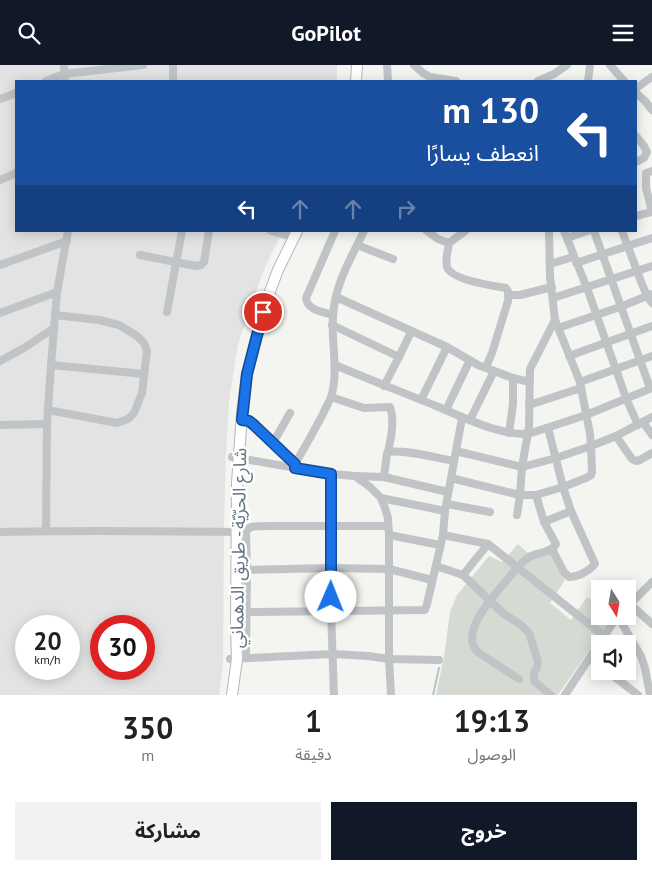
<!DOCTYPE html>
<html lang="ar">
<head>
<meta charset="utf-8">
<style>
  body { margin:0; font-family:"PT Sans","Noto Sans Arabic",sans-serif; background:#f2f2f2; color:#222; direction:rtl; height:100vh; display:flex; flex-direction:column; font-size:19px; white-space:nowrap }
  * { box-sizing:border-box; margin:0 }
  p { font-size:16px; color:#767676 }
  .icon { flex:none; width:28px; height:28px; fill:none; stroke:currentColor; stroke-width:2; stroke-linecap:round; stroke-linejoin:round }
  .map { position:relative; height:630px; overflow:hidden; direction:ltr }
  .details { display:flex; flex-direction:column; background:#fff; flex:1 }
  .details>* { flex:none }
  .hud { position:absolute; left:15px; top:15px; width:622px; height:152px; border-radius:0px; box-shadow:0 2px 12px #0003; direction:rtl; background:#1a4fa0; color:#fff; overflow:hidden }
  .needle { width:32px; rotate:169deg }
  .tools { position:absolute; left:591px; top:515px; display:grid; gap:10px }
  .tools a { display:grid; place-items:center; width:45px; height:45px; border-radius:0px; background:#fff; box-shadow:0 2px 12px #0003; font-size:25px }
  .speed { position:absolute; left:15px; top:550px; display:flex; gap:10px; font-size:25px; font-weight:700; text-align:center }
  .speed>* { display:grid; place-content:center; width:65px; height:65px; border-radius:50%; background:#fff; box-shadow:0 2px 12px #0003; line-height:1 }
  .speed small { font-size:12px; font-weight:400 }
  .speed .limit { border:8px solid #d22; background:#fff; color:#111 }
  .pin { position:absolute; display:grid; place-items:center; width:42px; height:42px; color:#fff; margin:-21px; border:2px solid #fff; border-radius:50%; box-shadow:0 1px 5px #0007 }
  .me { position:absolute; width:55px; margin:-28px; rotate:1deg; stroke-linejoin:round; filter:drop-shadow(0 0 4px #0008) }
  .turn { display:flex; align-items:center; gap:18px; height:105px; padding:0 15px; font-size:22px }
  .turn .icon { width:65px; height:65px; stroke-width:2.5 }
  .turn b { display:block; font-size:35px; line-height:42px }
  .lanes { display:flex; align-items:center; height:48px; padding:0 15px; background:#0003; justify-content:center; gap:25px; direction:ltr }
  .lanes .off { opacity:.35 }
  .eta { display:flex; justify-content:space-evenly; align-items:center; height:85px; text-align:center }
  .eta b { font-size:30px; font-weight:700; line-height:35px }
  .primary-button { display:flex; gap:10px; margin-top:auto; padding:10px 15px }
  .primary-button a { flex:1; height:58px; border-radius:0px; background:#111827; color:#fff; font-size:20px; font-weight:700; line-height:58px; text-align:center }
  .primary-button a+a { background:#f2f2f2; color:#222 }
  header { display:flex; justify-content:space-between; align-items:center; height:65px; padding:0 15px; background:#111827; color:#fff; font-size:22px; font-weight:700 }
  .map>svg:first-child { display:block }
  .built { fill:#e2e3e2; fill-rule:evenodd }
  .green { fill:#d5dbd2 }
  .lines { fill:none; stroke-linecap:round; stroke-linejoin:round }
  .stream { stroke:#b7c3c7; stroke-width:2 }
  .major-casing { stroke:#b3b7ba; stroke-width:12 }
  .minor { stroke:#c0c4c7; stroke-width:8 }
  .major { stroke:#fff; stroke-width:10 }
  .route-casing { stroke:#114b97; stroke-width:12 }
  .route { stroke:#1a73e8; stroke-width:9 }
  .labels { text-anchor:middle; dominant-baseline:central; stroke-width:5; stroke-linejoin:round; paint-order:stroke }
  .street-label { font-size:18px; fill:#657480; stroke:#fff }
</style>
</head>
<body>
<header><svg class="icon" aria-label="menu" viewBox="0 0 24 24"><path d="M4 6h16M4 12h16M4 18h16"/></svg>GoPilot<svg class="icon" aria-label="search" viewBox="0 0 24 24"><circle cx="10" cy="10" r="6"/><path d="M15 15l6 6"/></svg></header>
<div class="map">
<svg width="652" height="630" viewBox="0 0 652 630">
  <rect width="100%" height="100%" fill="#f4f4f1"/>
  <path class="built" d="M0 0H337V16H16V166H283L264 204 238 279 229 336 226 386 224 460 223 597 219 630H0ZM26 561H69V604H26ZM101 561H144V604H101Z"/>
  <polygon class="green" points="518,479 529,489 551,485 565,515 550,538 571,555 587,532 600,541 600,551 613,551 558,630 436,630 444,592 450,547 457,530 489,491 502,497"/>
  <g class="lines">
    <polyline class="stream" points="433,630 439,603"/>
    <defs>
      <g id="major">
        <polyline points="356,16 357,0"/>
        <polyline points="232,630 237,594 236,563 237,418 242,348 247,309 266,237 278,205 297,166"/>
      </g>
    </defs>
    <use href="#major" class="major-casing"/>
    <g class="minor">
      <polyline points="64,0 65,16"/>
      <polyline points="387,0 388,16"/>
      <polyline points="414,0 423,8 430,12 456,16"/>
      <polyline points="610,0 624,16"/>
      <polyline points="46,16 64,9 143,0"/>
      <polyline points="173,16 173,0"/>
      <polyline points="538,16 554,9 567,0"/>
      <polyline points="588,16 590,0"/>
      <polyline points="636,23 652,12"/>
      <polyline points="636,28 645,36 652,45"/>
      <polyline points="0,34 16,28"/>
      <polyline points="636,71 644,81 647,87 644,93 636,97"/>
      <polyline points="652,106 646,108 646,123 652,147"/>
      <polyline points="0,115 16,108"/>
      <polyline points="636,151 652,147"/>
      <polyline points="271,166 289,171"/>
      <polyline points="427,166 438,174 449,178"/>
      <path d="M465 166 449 178C448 185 445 195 447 202 451 215 494 221 506 223L509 228 508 236 492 288 486 302"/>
      <polyline points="549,166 550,212 555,255 580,317 590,369 591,381 616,371 652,352"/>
      <polyline points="564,166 587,223 626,333 638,360"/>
      <polyline points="594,166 650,323"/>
      <polyline points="622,166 642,219 647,231 652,238"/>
      <polyline points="567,173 587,166"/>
      <polyline points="357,180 393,194"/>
      <polyline points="140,190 196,201 201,200 204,197 209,166"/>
      <polyline points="576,198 652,173"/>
      <polyline points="550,199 573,192"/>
      <polyline points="0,200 67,176"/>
      <polyline points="508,230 520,230 552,222"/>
      <polyline points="336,232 447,282 478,300 513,313 530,317"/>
      <polyline points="553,233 652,201"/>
      <polyline points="167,247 182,166"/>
      <polyline points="0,248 57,227"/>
      <path d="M333 250C323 247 307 245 306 233L335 166"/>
      <polyline points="332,260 399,292 384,321"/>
      <polyline points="558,263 620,242 652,229"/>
      <polyline points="569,291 652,261"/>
      <polyline points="399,292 411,267"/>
      <polyline points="0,296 24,283 54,263"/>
      <polyline points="51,300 144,309"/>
      <path d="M335 300C368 314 402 327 436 341 463 352 498 370 528 369L586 350 652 323"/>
      <polyline points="580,317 652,291"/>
      <path d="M331 332 364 343 390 342C395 356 391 373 388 387"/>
      <polyline points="421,335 447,282"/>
      <polyline points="529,340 581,323"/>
      <polyline points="48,345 117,358 128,354 134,348 142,328 147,286 144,278 137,271 119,260 99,255 55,250"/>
      <polyline points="446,345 470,295"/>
      <polyline points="242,355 249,357 254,360 295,399"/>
      <polyline points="470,355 494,306"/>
      <polyline points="643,357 652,370"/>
      <polyline points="0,360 47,359"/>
      <path d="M548 363 563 422 571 446 595 499C589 506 578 512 569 512L564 507 552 484"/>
      <polyline points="509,368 513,339 513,313"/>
      <polyline points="616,371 632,394 636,396 640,395 652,388"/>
      <polyline points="273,378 290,348"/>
      <polyline points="232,392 331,409 355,411 370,422 381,433 385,443 388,453 389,470 389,594 391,630"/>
      <path d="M295 403V399C305 382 314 366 323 349 325 343 329 338 331 332 339 306 331 278 333 252 334 221 351 193 364 166"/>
      <polyline points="331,409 331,546 334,630"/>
      <path d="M356 411 384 412 387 388 388 387C403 384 437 393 454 396"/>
      <polyline points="384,412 448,427"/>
      <polyline points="451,413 520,430 536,430 563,422 586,413 591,410 592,407 591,381 556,393 522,402 456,386"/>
      <polyline points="381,433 445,446"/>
      <polyline points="447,439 490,447"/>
      <polyline points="517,450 520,430 522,402 529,362 530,304 555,255"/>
      <polyline points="544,457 571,446"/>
      <polyline points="46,466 47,359 51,300 57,227 68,166"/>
      <path d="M0 467C79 465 158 466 237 467"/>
      <polyline points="389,470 440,480"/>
      <polyline points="443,470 488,479 604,571"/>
      <polyline points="436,501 463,510 488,479"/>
      <polyline points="247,505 331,503 389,504 432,515"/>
      <polyline points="463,510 504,549 521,560 529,568 538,596 537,603 534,608 534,616 551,630"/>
      <polyline points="630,539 652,559"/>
      <polyline points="628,541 652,517"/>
      <polyline points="246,547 425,545 427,539 443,470 445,446 462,353"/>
      <polyline points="618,552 641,591 645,603 650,630"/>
      <path d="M246 593 247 505 246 468C248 459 258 462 266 461H388"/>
      <polyline points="590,593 600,601"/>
      <polyline points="230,594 333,589 368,591 389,594 439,595"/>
      <polyline points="607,606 638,630"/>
      <path d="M519 614 479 588C478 587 474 583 474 582 464 562 495 529 507 515 513 508 521 497 529 492 537 487 552 488 556 479L544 457 536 430"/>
      <polyline points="565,630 604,571 618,551"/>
    </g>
    <use href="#major" class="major"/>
  </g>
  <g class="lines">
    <defs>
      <polyline id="route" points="263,247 247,309 242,355 249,356 254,360 295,399 295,403 331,409 331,532"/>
    </defs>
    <use href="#route" class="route-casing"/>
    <use href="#route" class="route"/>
  </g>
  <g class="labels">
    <g class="street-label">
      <text transform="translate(238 483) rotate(-89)">شارع الحرّيّة - طريق الدهماني</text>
    </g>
  </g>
</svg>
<div class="tools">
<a><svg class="needle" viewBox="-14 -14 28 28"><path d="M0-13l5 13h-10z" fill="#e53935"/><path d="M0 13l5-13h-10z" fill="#767676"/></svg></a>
<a><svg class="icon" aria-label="sound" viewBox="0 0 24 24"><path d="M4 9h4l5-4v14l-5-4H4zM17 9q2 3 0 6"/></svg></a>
</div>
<div class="speed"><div>20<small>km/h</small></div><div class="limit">30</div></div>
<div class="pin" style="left:263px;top:247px;background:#d93025"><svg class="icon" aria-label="arrive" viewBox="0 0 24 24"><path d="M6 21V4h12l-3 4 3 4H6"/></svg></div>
<svg class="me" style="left:331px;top:532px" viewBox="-20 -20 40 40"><circle r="19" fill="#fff"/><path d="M0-13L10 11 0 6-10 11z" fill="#1a73e8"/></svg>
<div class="hud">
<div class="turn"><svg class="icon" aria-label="left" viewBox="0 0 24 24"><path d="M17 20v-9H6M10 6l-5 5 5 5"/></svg><div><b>130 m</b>انعطف يسارًا</div></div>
<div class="lanes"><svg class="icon" aria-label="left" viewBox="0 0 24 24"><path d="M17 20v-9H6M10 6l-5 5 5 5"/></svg><svg class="icon off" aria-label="ahead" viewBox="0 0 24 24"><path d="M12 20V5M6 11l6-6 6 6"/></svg><svg class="icon off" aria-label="ahead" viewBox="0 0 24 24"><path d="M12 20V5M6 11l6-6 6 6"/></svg><svg class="icon off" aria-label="right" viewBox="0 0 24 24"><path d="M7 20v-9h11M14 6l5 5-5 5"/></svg></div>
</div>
</div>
<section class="details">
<div class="eta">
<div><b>19:13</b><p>الوصول</p></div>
<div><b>1</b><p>دقيقة</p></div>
<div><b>350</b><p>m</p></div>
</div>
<div class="primary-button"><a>خروج</a><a>مشاركة</a></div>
</section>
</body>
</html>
